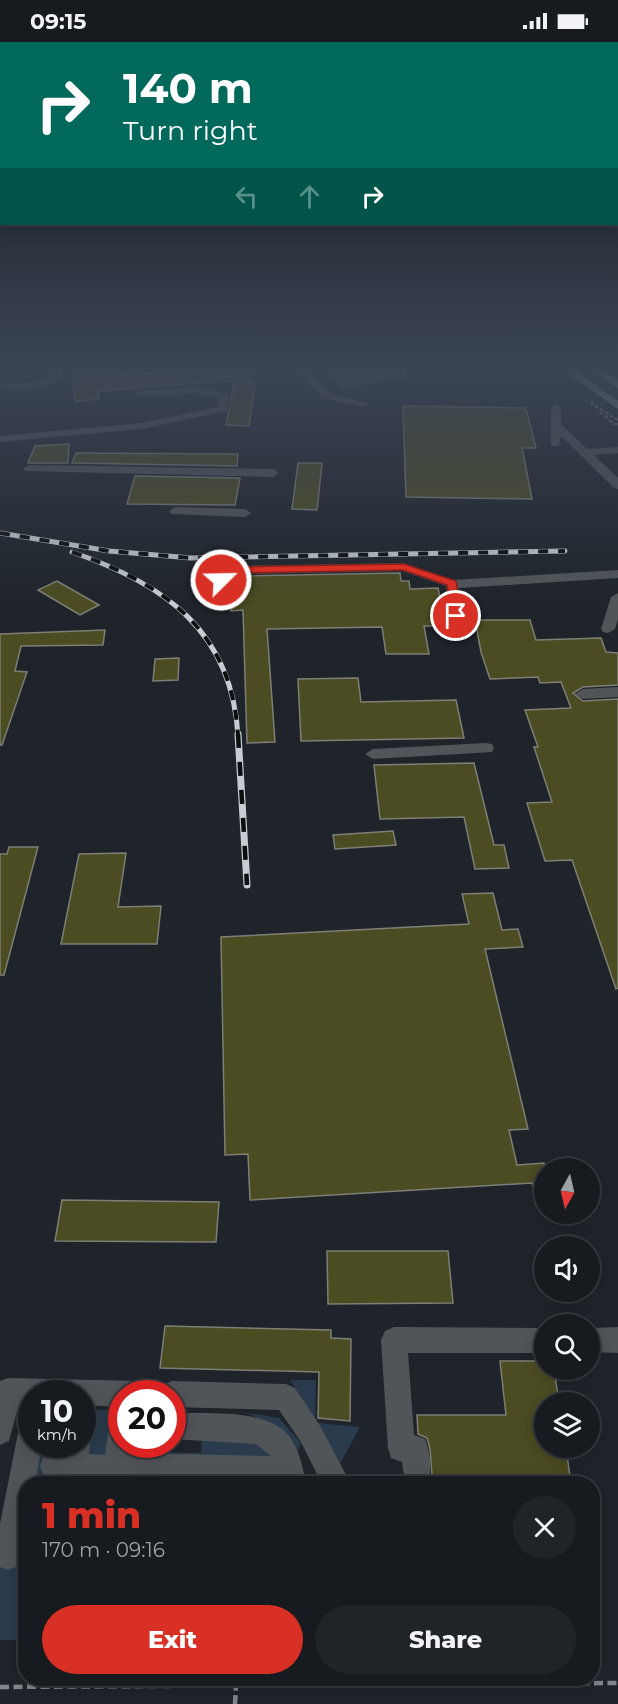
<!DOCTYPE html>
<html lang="en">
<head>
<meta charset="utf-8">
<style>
  body { margin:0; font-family:Montserrat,sans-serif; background:#202429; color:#f1f3f6; height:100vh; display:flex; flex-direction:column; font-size:22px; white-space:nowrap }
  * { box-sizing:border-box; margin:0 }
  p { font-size:20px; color:#9ea1a5 }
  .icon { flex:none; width:33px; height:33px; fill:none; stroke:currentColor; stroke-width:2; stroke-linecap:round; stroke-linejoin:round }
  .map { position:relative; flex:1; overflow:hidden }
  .sheet { position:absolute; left:18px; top:1434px; width:582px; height:210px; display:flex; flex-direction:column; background:#171b20; border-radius:24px; box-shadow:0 3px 15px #0003,0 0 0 2px #36393e }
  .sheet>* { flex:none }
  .top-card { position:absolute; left:0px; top:0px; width:618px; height:183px; box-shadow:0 3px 15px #0003,0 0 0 2px #36393e; background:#00695c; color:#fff; overflow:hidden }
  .needle { width:39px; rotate:188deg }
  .buttons { position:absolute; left:534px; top:1116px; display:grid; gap:12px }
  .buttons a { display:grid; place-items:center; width:66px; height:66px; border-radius:50%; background:#171b20; box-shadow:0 3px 15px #0003,0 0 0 2px #36393e; font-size:30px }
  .speed { position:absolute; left:18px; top:1338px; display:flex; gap:12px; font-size:30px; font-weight:700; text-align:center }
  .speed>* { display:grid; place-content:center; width:78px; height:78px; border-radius:50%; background:#171b20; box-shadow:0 3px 15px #0003,0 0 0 2px #36393e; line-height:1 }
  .speed small { font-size:15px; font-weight:400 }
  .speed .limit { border:9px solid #d22; background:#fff; color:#111 }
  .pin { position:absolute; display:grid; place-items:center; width:51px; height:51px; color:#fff; margin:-26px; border:3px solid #fff; border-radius:50%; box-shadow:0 2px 6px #0007 }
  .me { position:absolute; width:66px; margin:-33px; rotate:67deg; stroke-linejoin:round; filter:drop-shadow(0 0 4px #0008) }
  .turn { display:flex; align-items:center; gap:21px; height:126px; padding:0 24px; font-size:27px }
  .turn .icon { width:78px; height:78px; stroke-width:2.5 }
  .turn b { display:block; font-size:42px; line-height:51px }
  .lanes { display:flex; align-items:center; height:57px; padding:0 24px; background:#0003; justify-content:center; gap:30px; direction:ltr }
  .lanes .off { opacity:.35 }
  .round { display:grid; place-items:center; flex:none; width:63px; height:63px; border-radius:32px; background:#202429 }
  .headline { display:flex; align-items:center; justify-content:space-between; height:102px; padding:0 24px }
  h1 { font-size:36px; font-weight:800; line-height:45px; color:#d93025 }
  .cta { display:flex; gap:12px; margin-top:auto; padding:12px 24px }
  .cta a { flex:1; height:69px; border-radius:36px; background:#d93025; color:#fff; font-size:24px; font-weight:800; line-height:69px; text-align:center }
  .cta a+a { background:#202429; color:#f1f3f6 }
  .status { display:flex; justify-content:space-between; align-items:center; height:42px; padding:0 30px; background:#171b20; direction:ltr }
  .status svg { height:16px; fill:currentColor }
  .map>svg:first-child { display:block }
  .green { fill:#293b4d }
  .building { fill:#4b4c22; stroke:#7e7f76; stroke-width:1.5 }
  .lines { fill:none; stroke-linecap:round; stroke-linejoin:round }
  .path-far1 { stroke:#83878c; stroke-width:2; stroke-dasharray:4 2; stroke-linecap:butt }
  .path { stroke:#83878c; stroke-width:4.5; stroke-dasharray:9 4.5; stroke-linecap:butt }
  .minor { fill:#525558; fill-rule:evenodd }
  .highway { fill:#9299a0; fill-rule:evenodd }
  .rail-far1-casing { stroke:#c8ccd0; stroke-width:5 }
  .rail-casing { stroke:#c8ccd0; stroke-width:7 }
  .rail-far1 { stroke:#0b0d0f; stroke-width:4; stroke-dasharray:10; stroke-linecap:butt }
  .rail { stroke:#0b0d0f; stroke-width:4.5; stroke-dasharray:14; stroke-linecap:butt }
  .route { fill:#d93025; stroke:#8d1f18; stroke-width:1.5 }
</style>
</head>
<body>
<div class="status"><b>09:15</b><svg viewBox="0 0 49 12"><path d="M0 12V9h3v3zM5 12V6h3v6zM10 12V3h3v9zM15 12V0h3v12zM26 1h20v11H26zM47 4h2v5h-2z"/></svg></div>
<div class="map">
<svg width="618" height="1662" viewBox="0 0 618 1662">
  <rect width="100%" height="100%" fill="#1f242a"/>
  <g class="green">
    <polygon points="290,1338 316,1338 315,1377"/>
    <polygon points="83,1368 116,1368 110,1417 79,1416 82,1402"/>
    <path d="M247 1371 279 1376 301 1401 297 1410C281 1394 268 1380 247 1371Z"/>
    <polygon points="317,1381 360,1385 340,1422"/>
    <polygon points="202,1396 262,1401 272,1412 274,1420 125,1417 127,1403 142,1403 141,1410 201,1411"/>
    <polygon points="41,1402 70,1403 99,1442 34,1442"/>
    <polygon points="25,1508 25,1598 0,1598 0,1522 23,1523"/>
  </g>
  <g class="building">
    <polygon points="71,327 113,327 114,334 196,327 249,327 250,337 246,338 247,341 255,341 249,384 226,383 235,338 98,349 99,357 75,359"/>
    <polygon points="325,327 404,327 405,334 344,345"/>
    <polygon points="403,364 526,366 536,406 522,406 532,457 406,455"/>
    <polygon points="69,402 68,421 28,421 35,404"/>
    <polygon points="76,411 238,412 237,424 72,421"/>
    <polygon points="298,421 322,421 317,468 292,467"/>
    <polygon points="135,434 240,436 235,463 127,462"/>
    <polygon points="400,531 401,539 409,539 410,547 438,546 446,584 424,584 429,612 386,612 382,585 267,587 275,700 247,701 243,568 231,569 232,548 243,548 243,534"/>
    <polygon points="57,539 99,563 80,573 38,548"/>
    <polygon points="475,578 530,578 536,598 601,596 606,610 618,611 618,643 583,645 573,651 583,659 618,657 618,946 616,947 572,818 545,819 527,761 552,760 534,705 538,705 525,668 571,666 561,640 540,641 538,635 490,637 481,610"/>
    <polygon points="105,588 103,603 21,604 15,629 27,630 2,703 0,703 0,592"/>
    <polygon points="179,616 178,638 153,639 155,617"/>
    <polygon points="358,636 361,660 456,658 464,696 301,699 298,637"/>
    <polygon points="474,721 494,803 504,803 509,826 475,827 464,775 380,777 374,723"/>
    <polygon points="393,789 396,803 335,807 333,793"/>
    <polygon points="9,805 38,805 4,933 0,933 0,812 7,812"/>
    <polygon points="126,811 118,865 161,864 157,902 61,902 79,812"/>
    <polygon points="493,851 502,888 518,887 523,905 485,907 528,1087 509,1088 517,1123 544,1121 544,1143 533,1144 532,1141 250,1158 248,1112 225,1113 221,895 469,882 462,852"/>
    <polygon points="62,1158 219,1160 216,1200 55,1199"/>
    <polygon points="327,1209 448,1209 453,1261 328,1262"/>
    <polygon points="165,1284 331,1288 331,1296 351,1297 350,1379 318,1376 319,1330 160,1326"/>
    <polygon points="500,1319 544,1319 544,1328 554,1328 559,1360 544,1360 544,1406 566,1406 571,1442 514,1442 513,1433 432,1433 430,1407 427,1396 418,1392 417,1373 506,1373"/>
  </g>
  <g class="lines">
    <g class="path-far1">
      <polyline points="592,359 592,362 618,378"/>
      <polyline points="600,370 614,382 618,382"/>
    </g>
    <g class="path">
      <polyline points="0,1645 618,1641"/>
      <polyline points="235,1662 236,1643"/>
    </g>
    <g class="minor">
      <path d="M52 327H62L63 333C46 351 22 349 0 346V340C20 342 36 344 53 332Z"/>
      <polygon points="295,327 306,327 331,352 370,362 365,365 323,356"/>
      <polygon points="198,345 229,353 227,369 141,387 0,400 0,394 141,381 218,365 219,357 198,351 140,355 135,352 140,349"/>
      <polygon points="556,362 561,365 561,382 587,407 618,405 618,411 594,413 618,436 618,447 614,446 561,394 559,404 551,404 551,365"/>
      <polygon points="29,423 273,427 279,431 273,435 25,429 23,427"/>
      <polygon points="175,465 245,467 251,471 245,475 171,472 169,469"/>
      <polygon points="404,521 453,538 618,528 618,536 459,546 465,590 458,594 451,590 446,544 403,529 234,532 217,552 207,552 205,549 225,525 230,524"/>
      <polygon points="618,551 618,577 615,587 608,591 603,590 601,587 611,555"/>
      <polygon points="618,645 618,655 583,657 575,652 583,647"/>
      <polygon points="486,701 492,702 494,706 492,710 373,717 365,712 373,707"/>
      <path d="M394 1285 544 1286V1311H408L414 1393 425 1397C430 1410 433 1429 427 1442H405L402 1420 391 1416 388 1406 381 1298 385 1289Z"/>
      <polygon points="618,1285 618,1311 590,1310 590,1286"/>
      <polygon points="8,1336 137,1339 146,1343 150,1352 122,1352 122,1365 82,1363 82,1352 32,1352 32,1362 19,1362 9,1399 0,1403 0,1339"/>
      <polygon points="172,1339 286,1342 295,1346 319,1382 351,1442 322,1442 301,1400 279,1368 172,1365 172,1352 159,1352 163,1343"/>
      <path d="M122 1371V1402H133L132 1411 271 1414 256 1402 172 1397V1371C205 1372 267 1366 289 1394 299 1407 303 1425 306 1442L128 1438 127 1442H97L96 1439 54 1438 44 1434 40 1424 44 1414 54 1410 62 1411 63 1402H82V1391L87 1392 90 1402 89 1412 105 1413 109 1384 113 1375Z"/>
      <path d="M32 1373V1402H42L35 1442H26C26 1469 29 1498 18 1524L8 1528 0 1525V1482L19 1386 23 1377Z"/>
    </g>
    <g class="highway">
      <polygon points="562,327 574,327 618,359 618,367"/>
      <polygon points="590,327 602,327 618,338 618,346"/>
    </g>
    <defs>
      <g id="rail-far1">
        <polyline points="0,491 109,509 191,516 565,509"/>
        <path d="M72 510C165 542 232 589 238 694"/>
      </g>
      <polyline id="rail" points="238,692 247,843"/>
    </defs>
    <use href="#rail-far1" class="rail-far1-casing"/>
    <use href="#rail" class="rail-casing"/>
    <use href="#rail-far1" class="rail-far1"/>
    <use href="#rail" class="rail"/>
  </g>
  <linearGradient id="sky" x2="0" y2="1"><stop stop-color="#111417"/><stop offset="0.58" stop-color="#3c4555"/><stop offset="1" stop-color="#3c4555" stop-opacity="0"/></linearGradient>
  <rect width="618" height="560" fill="url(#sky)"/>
  <polygon class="route" points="404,522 456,539 462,574 460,576 456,577 451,574 447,543 403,528 233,531 225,541 216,538 226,526 230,525"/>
</svg>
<div class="buttons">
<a><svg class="needle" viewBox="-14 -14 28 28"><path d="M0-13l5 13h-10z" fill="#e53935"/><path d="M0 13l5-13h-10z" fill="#9ea1a5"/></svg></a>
<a><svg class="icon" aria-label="sound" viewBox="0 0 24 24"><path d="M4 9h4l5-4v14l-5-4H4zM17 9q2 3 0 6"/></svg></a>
<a><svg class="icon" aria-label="search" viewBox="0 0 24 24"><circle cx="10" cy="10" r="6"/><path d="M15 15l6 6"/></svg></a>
<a><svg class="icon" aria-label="layers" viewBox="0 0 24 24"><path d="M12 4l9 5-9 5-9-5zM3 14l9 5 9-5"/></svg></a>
</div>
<div class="speed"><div>10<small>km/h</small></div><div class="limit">20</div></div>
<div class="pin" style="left:456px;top:574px;background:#d93025"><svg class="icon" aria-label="arrive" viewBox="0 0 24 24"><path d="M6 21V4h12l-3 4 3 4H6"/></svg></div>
<svg class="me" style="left:221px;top:538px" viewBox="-20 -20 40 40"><circle r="17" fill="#d93025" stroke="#fff" stroke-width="3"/><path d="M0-11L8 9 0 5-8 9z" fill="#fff"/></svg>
<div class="top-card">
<div class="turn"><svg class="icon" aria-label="right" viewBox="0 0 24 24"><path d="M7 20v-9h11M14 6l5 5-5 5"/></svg><div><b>140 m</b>Turn right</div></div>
<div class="lanes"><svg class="icon off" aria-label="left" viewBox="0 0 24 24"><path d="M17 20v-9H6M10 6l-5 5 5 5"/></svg><svg class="icon off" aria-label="ahead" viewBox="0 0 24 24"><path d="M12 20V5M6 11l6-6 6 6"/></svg><svg class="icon" aria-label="right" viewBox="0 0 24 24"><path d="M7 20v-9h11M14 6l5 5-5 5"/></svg></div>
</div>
<section class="sheet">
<div class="headline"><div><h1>1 min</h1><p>170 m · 09:16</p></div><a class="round"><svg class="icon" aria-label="close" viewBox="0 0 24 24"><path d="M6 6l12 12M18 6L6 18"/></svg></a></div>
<div class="cta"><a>Exit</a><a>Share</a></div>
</section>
</div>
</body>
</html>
